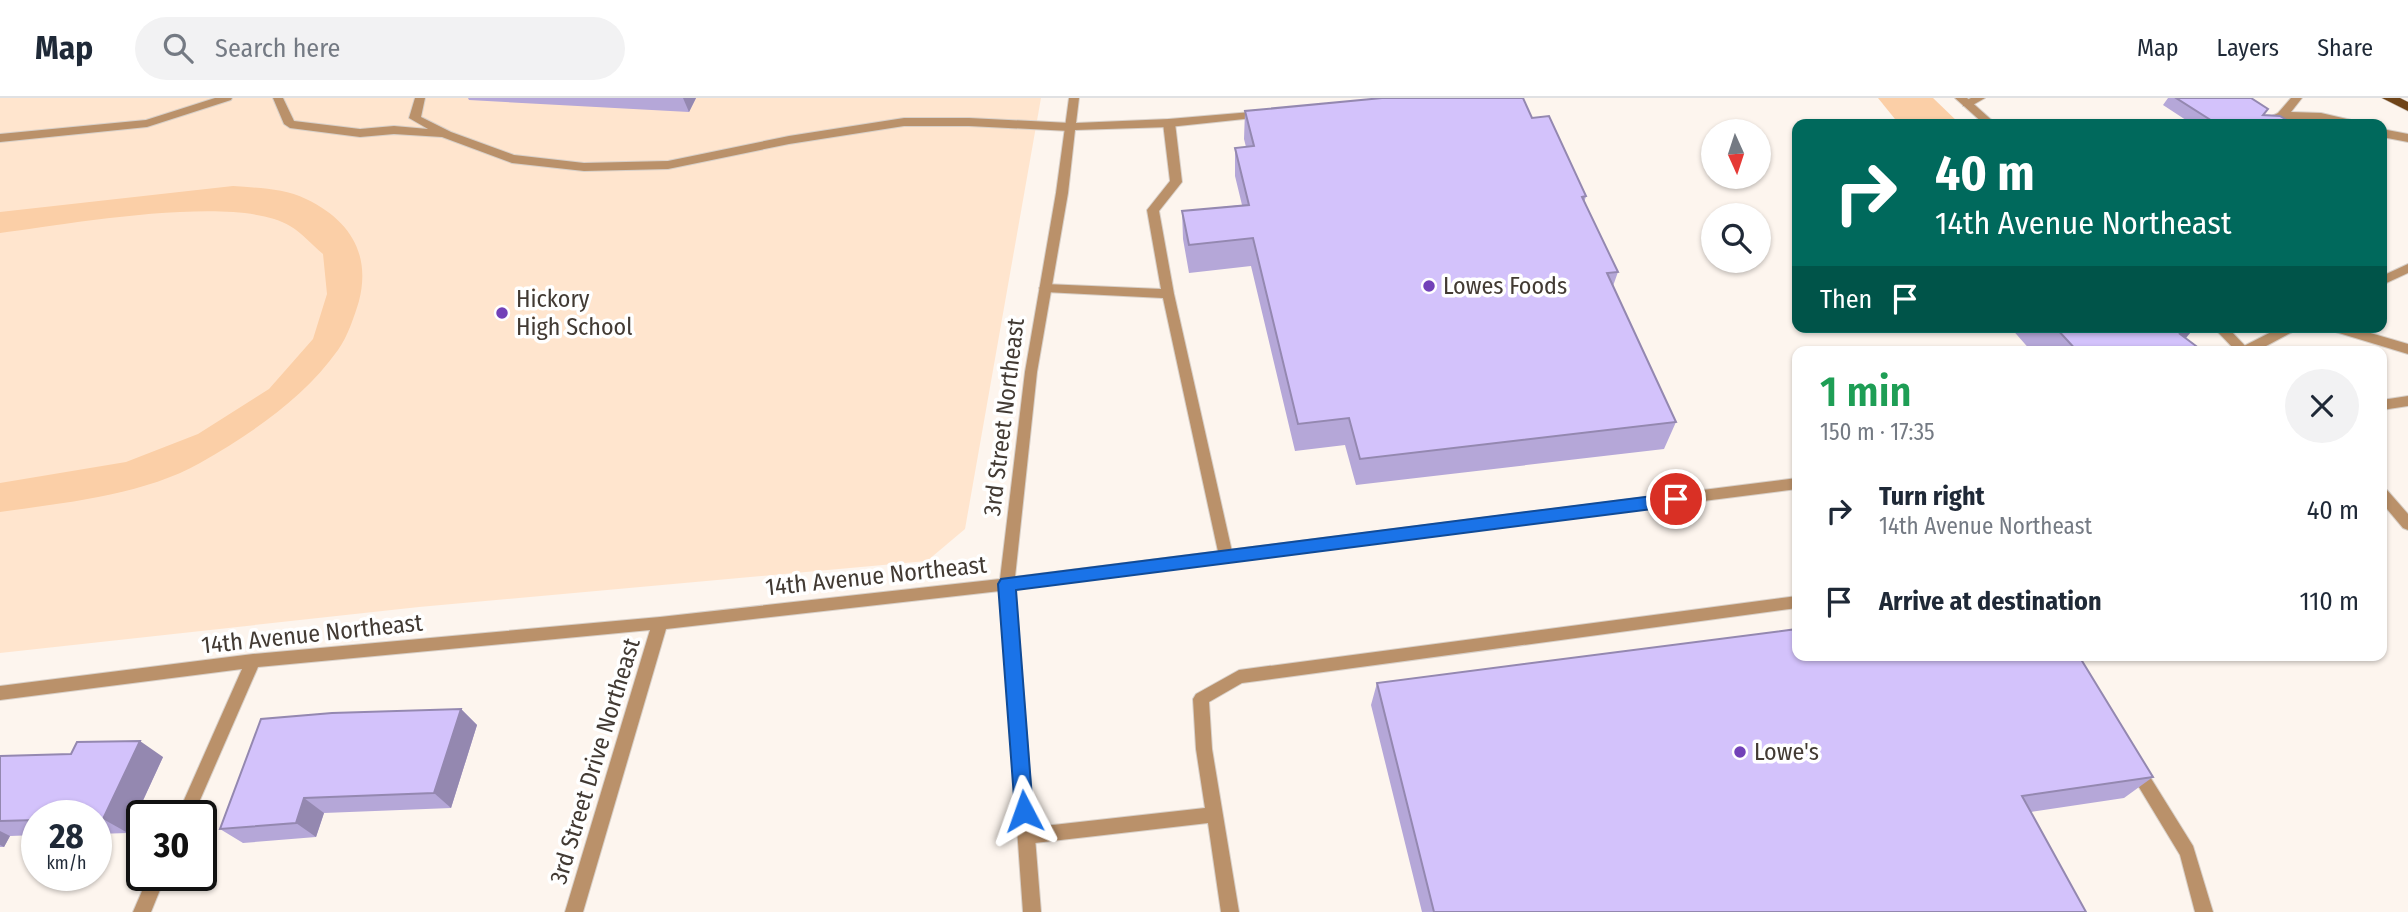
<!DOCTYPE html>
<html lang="en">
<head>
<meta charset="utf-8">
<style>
  body { margin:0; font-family:"Fira Sans Condensed",sans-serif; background:#f2f2f3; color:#1f2937; height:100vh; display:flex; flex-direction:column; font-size:26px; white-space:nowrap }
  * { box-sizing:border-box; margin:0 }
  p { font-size:23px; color:#747a83 }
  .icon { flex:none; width:38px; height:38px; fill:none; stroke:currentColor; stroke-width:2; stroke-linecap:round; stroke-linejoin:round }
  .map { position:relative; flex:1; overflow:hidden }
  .details { position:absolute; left:1792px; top:248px; width:595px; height:315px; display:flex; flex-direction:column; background:#fff; border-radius:14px; box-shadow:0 2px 5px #0004 }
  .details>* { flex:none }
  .banner { position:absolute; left:1792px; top:21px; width:595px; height:214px; border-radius:14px; box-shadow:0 2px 5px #0004; background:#00695c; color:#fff; overflow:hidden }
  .needle { width:46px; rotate:177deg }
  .fabs { position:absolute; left:1701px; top:21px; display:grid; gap:14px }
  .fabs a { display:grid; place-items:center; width:70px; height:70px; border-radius:50%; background:#fff; box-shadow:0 2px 5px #0004; font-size:35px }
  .speed { position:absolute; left:21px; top:702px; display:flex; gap:14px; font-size:35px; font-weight:700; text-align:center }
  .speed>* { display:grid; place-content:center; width:91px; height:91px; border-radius:50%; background:#fff; box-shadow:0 2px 5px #0004; line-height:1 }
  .speed small { font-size:18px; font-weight:400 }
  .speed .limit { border:4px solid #111; border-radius:10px; background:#fff; color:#111 }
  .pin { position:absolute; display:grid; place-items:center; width:60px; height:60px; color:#fff; margin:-30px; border:4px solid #fff; border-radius:50%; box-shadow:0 2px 7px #0007 }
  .me { position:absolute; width:77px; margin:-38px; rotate:356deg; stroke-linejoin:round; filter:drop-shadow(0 0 5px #0008) }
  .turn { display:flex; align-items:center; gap:24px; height:147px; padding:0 28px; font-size:32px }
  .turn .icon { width:91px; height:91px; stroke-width:2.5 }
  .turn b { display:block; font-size:49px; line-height:60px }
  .then { display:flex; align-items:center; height:66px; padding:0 28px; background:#0003; gap:14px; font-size:26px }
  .round { display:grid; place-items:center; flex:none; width:74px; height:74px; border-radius:37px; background:#f2f2f3 }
  .overview { display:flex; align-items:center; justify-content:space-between; height:119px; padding:0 28px }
  h1 { font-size:42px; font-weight:600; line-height:52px; color:#1e9e55 }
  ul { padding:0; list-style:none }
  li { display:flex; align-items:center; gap:21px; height:91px; padding:0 28px }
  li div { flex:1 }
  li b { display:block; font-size:26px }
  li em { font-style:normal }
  header { display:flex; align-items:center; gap:42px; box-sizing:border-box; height:98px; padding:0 35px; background:#fff; border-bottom:2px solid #e0e1e3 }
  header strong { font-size:33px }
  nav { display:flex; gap:38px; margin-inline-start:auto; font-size:24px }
  .search { width:490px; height:63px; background:#f2f2f3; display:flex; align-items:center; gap:18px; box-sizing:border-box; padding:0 24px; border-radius:38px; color:#747a83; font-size:26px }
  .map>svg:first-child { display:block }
  .built { fill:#ffe5ce }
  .green { fill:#fbcfa7 }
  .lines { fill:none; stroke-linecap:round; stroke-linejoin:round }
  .lane-casing { stroke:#d8d0c9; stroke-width:2 }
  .street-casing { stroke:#d8d0c9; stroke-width:2 }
  .primary-casing { stroke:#d8d0c9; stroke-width:1 }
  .lane { fill:#ba916a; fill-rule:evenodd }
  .street { fill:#ba916a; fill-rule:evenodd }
  .primary { fill:#6f4418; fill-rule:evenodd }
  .wall { fill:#b5a7d8 }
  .shaded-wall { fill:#9488b0 }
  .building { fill:#d3c2fb; stroke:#9488b0; stroke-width:2 }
  .route { fill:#1a73e8; stroke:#114b97; stroke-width:2 }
  .poi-dot { fill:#7241b8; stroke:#fff; stroke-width:2.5 }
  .labels { text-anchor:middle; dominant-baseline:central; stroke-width:7; stroke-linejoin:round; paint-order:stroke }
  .poi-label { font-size:24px; fill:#423a33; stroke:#fff; text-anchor:start }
  .street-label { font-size:24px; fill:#423a33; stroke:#fff }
</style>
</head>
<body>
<header>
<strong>Map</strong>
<div class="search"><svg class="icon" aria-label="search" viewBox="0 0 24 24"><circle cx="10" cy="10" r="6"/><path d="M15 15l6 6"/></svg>Search here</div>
<nav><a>Map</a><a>Layers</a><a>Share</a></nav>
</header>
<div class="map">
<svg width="2408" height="814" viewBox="0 0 2408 814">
  <rect width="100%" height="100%" fill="#fdf5ee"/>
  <polygon class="built" points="0,0 1041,0 965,431 927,463 419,509 0,555"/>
  <g class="green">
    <polygon points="1878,0 1933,0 1960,26 1899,26"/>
    <path d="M233 88C257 90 284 90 306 101 350 122 371 156 359 203 354 219 348 238 338 252 303 301 252 335 200 365 144 397 63 405 0 414V385L126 364 198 336 269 291 313 241 327 196 323 156C312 147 302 135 290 128 237 95 65 127 0 135V114Z"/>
  </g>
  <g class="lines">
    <defs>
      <g id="lane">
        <polygon points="215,0 232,0 231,2 147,29 0,44 0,36 146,22"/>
        <polygon points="273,0 283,0 294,23 360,31 394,28 428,31 409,20 415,0 425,0 421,19 451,34 514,57 584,65 668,63 789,38 904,20 969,20 1070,25 1076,29 1070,33 969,28 904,28 789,46 668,71 584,73 512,65 442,39 394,36 360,39 290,30 284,26"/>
        <polygon points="1971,0 1985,0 1971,8 1963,8 1963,4"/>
        <polygon points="2291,0 2302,0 2291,14 2321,15 2360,24 2362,26 2284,21 2271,26 2257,26 2278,15"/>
        <polygon points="1169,21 1175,25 1182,84 1159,113 1174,196 1233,458 1231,462 1226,464 1221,462 1219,458 1163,200 1045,194 1039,190 1045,186 1161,191 1147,112 1170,83 1163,25"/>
        <polygon points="2382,31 2408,36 2408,44 2382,39"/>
        <polygon points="2408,166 2408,175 2382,187 2382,178"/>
        <polygon points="2281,229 2298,229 2296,232 2255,254 2239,254 2240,250"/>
        <polygon points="2327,229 2350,229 2408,246 2408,256 2329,232"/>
        <polygon points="1797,498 1797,510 1242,585 1209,604 1212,651 1239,814 1221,814 1208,725 1026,746 1020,744 1018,738 1020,732 1026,730 1205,710 1196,651 1193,601 1196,596 1239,572"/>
        <polygon points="2136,664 2142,666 2193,748 2213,814 2195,814 2180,757 2128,671 2130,666"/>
      </g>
      <g id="street">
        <polygon points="1069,0 1079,0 1076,25 1169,21 1263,13 1268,16 1263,19 1169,29 1075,32 1068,95 1037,274 1015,479 1797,380 1797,391 1015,491 1041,814 1023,814 1000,493 666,531 583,814 565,814 650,532 258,569 193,718 177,718 242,571 0,602 0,588 253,556 660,519 1000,481 1025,274 1056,95"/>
        <polygon points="1955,0 1967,0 1996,26 1984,26"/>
        <polygon points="2213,229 2227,229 2251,254 2237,254"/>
        <polygon points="2408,298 2408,308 2382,312 2382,302"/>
        <polygon points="2382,390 2387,392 2408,416 2408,432 2403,430 2382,405"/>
        <polygon points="149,777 166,777 151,814 133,814"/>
      </g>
      <polygon id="primary" points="2382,0 2400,0 2408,4 2408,13"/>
    </defs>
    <use href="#lane" class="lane-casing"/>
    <use href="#street" class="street-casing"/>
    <use href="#primary" class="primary-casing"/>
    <use href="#lane" class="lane"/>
    <use href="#street" class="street"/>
    <use href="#primary" class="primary"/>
  </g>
  <g class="wall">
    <polygon points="468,0 696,0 689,14 469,2"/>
    <polygon points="2168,0 2251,0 2263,17 2293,26 2192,26 2163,7"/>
    <polygon points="1245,13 1532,20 1586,98 1584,105 1618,174 1613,188 1676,324 1664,351 1356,387 1345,347 1295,353 1251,168 1189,175 1183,141 1182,113 1242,107 1235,78 1235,50 1246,49 1244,41"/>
    <polygon points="2010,229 2195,229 2186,240 2204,254 2032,254"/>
    <polygon points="1377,585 2153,679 2124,700 2031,714 2086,814 1422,814 1371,607"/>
    <polygon points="461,611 477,627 451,710 324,715 316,739 243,745 220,731"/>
    <polygon points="0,658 163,659 128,735 96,736 96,718 37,718 37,737 10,738 4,749 0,749"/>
  </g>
  <g class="shaded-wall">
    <polygon points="683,0 696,0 689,14"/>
    <polygon points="2193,229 2195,229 2174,254 2180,236"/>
    <polygon points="461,611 477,627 451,710 434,695"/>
    <polygon points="140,643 163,659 128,735 103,721"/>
    <polygon points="304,700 324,715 316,739 296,725"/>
    <polygon points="0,733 10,738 4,749 0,747"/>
  </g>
  <g class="building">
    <polygon points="1382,0 1523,0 1532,20 1549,18 1586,98 1582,99 1618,174 1607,175 1676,324 1360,361 1349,320 1298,326 1253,140 1189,147 1182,113 1249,107 1235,50 1254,48 1245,13"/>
    <polygon points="2176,0 2251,0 2268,11 2263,17 2280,18 2293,26 2217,26"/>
    <polygon points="2055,229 2193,229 2180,236 2204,254 2139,254 2138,253 2133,254 2078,254"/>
    <polygon points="1797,531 1797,558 2079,558 2153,679 2022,698 2086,814 1434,814 1377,585"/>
    <polygon points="461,611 434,695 304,700 296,725 220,731 261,621 332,615"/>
    <polygon points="140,643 103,721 96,721 96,718 37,718 37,722 0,723 0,658 71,656 77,644"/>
  </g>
  <polygon class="route" points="1676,395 1684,401 1676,408 1016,492 1033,713 1031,719 1024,722 1017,719 1015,713 998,486 1001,481"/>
  <g class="poi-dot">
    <circle cx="1429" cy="188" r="7"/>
    <circle cx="502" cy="215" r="7"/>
    <circle cx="1740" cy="654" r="7"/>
  </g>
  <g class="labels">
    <g class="poi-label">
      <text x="1443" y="188">Lowes Foods</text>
      <text x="516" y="201">Hickory<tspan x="516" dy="28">High School</tspan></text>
      <text x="1754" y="654">Lowe's</text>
    </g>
    <g class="street-label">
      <text transform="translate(1004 319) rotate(-83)">3rd Street Northeast</text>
      <text transform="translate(876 478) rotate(-6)">14th Avenue Northeast</text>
      <text transform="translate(312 536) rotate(-6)">14th Avenue Northeast</text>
      <text transform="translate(595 663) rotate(-73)">3rd Street Drive Northeast</text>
    </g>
  </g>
</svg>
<div class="fabs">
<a><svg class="needle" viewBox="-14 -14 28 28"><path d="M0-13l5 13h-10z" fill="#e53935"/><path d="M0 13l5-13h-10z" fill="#747a83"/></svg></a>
<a><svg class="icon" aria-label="search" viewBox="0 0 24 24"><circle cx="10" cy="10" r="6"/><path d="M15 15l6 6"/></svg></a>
</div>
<div class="speed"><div>28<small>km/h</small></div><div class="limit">30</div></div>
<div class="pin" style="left:1676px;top:401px;background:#d93025"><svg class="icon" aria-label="arrive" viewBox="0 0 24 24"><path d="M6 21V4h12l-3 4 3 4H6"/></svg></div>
<svg class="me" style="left:1024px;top:713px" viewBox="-20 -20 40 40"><path d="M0-17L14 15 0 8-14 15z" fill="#1a73e8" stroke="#fff" stroke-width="4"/></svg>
<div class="banner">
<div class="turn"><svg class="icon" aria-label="right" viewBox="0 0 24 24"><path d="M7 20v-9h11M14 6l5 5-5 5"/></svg><div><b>40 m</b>14th Avenue Northeast</div></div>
<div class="then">Then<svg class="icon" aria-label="arrive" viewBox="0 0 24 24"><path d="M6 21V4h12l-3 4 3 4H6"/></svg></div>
</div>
<section class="details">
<div class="overview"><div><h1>1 min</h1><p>150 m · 17:35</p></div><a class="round"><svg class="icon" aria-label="close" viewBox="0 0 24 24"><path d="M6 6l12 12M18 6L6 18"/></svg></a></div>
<ul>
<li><svg class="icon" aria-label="right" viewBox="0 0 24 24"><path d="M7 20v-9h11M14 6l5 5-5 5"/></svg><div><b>Turn right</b><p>14th Avenue Northeast</p></div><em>40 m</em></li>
<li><svg class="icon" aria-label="arrive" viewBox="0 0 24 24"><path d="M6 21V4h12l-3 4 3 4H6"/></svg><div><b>Arrive at destination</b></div><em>110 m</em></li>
</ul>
</section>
</div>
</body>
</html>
